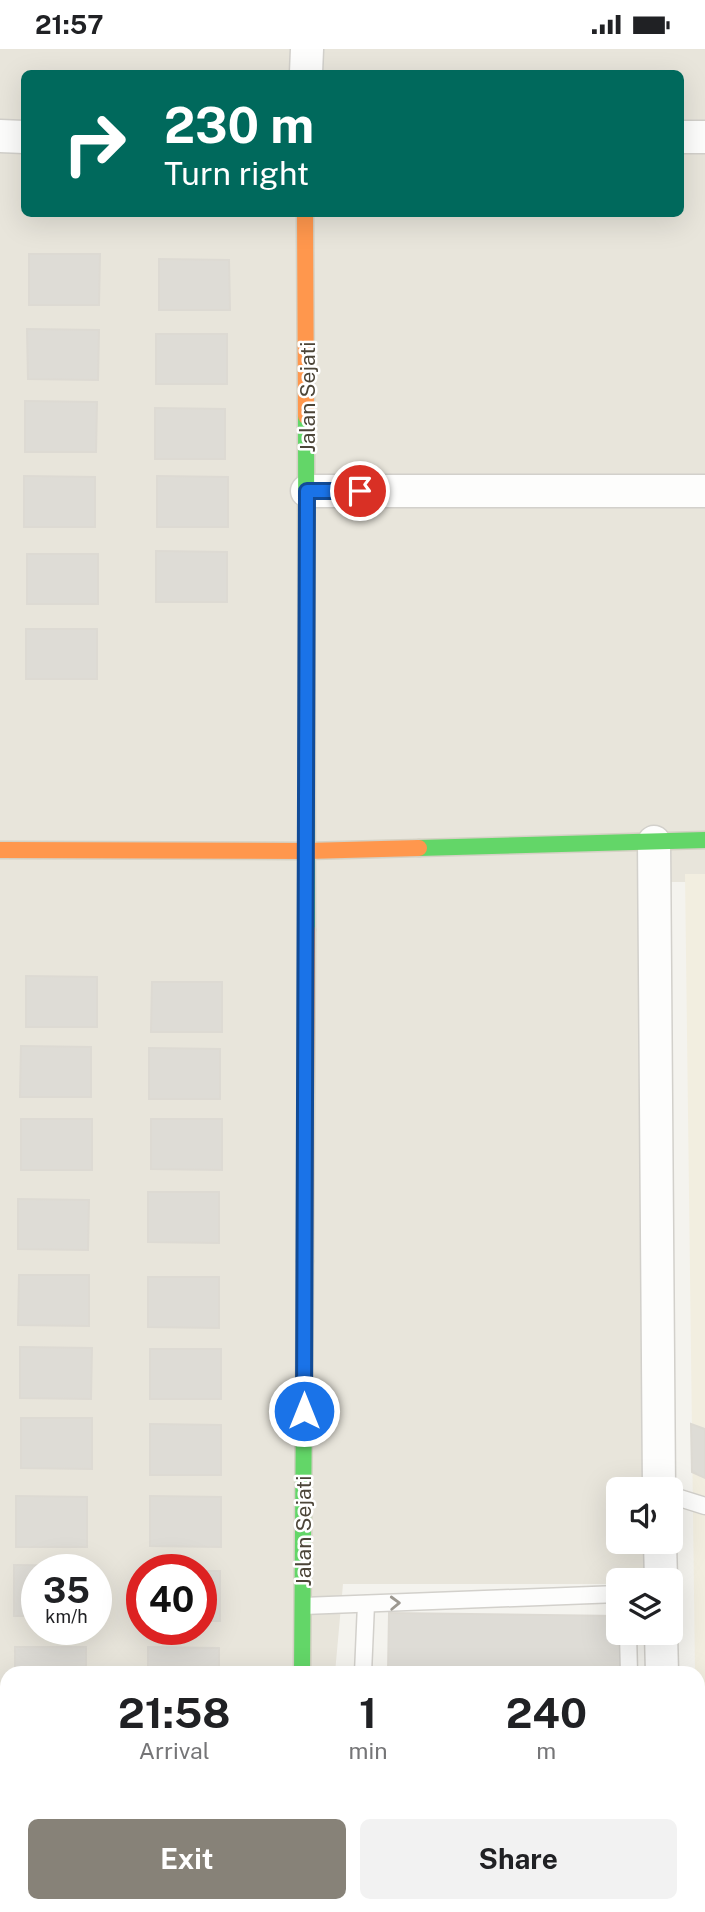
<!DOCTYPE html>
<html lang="en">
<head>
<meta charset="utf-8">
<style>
  body { margin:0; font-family:"Public Sans",sans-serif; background:#f2f2f2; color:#202124; height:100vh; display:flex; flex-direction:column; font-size:26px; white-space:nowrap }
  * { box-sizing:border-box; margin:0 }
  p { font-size:23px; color:#757577 }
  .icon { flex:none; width:38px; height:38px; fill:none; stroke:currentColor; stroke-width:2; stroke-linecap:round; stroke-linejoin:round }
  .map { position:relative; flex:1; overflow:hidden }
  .details { position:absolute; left:0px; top:1617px; width:705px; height:247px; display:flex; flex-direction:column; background:#fff; border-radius:21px 21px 0 0; box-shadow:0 7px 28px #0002 }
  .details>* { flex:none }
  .guide { position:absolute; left:21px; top:21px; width:663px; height:147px; border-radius:10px; box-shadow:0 7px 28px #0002; background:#00695c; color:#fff; overflow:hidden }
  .controls { position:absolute; left:606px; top:1428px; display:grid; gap:14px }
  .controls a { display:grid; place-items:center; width:77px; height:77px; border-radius:10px; background:#fff; box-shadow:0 7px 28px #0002; font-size:35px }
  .speed { position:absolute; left:21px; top:1505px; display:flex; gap:14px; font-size:35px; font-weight:700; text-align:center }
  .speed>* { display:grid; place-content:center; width:91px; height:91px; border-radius:50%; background:#fff; box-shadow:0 7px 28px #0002; line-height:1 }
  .speed small { font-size:18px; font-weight:400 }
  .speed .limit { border:10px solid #d22; background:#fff; color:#111 }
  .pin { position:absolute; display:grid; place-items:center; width:60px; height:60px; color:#fff; margin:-30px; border:4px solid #fff; border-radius:50%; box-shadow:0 2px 7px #0007 }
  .me { position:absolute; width:77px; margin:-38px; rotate:0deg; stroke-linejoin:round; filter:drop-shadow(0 0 5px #0008) }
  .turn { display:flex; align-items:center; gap:24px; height:147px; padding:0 28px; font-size:32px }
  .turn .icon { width:91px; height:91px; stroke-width:2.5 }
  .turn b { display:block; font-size:49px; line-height:60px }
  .eta { display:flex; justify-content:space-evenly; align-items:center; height:119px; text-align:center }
  .eta b { font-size:42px; font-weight:700; line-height:49px }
  .primary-button { display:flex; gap:14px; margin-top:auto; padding:14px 28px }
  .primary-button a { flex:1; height:80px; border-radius:10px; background:#878278; color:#fff; font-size:28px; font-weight:700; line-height:80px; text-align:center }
  .primary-button a+a { background:#f2f2f2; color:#202124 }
  .status { display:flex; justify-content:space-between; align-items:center; height:49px; padding:0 35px; background:#fff; direction:ltr }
  .status svg { height:19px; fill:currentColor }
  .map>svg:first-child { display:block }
  .residential { fill:#e8e5db; fill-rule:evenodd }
  .education { fill:#f2eee0 }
  .building { fill:#dedcd6; stroke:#dddad3; stroke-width:2 }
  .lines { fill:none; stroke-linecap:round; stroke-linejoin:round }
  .lane-casing { stroke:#d2d0cb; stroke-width:19 }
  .street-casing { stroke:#d2d0cb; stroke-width:35 }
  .fast-casing { stroke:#d4d1c4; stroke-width:19 }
  .slow-casing { stroke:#d4d1c4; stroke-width:19 }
  .jam-casing { stroke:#d4d1c4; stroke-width:19 }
  .lane { stroke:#fdfdfc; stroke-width:16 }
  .street { stroke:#fdfdfc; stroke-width:32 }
  .fast { stroke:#63d668; stroke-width:16 }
  .slow { stroke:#ff974d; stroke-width:16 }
  .jam { stroke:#b3261e; stroke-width:16 }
  .oneway { stroke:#9c9890 }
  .route-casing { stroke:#114b97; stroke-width:18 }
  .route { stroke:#1a73e8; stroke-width:12 }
  .labels { text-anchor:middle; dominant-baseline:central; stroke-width:5; stroke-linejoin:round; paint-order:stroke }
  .street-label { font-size:21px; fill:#4c4538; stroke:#fff }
</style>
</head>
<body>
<div class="status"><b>21:57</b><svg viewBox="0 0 49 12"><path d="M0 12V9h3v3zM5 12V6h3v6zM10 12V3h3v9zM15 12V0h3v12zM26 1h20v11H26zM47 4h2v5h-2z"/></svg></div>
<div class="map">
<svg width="705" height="1863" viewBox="0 0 705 1863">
  <rect width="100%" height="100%" fill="#f4f3ee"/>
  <path class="residential" d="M0 0H705V833H645L648 1440H618V1493H648V1531H618V1535H343L335 1624H7V1646H0ZM24 24H681V164H24ZM37 1521H96V1580H37ZM142 1521H201V1580H142Z"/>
  <polygon class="education" points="685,825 705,825 705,1777 698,1777 698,1624 695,1624"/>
  <g class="building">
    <polygon points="29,205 100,205 99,256 29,256"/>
    <polygon points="159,210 229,211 230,261 159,261"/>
    <polygon points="27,280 99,281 98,331 28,330"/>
    <rect x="156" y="285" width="71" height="50"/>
    <polygon points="25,352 97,353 96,403 25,403"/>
    <polygon points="155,359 225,360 225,410 155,410"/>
    <polygon points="24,427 95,428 95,478 24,478"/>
    <polygon points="157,427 228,428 228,478 157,478"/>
    <polygon points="156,502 227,503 227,553 156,553"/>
    <rect x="27" y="505" width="71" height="50"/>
    <rect x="26" y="580" width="71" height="50"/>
    <polygon points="26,927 97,928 97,978 26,978"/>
    <polygon points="152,933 222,933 222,983 151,983"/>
    <polygon points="21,997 91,998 91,1048 20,1048"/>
    <polygon points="149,999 220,1000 220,1050 149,1050"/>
    <rect x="21" y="1070" width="71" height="51"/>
    <polygon points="151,1070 222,1070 222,1121 151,1120"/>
    <polygon points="148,1143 219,1143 219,1194 148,1193"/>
    <polygon points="18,1150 89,1151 88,1201 18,1200"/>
    <polygon points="19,1226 89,1226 89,1277 18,1276"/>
    <polygon points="148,1228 219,1228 219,1279 148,1278"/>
    <polygon points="20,1298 92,1299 91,1350 20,1349"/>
    <rect x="150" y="1300" width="71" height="50"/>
    <polygon points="21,1369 92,1369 92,1420 21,1419"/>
    <polygon points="150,1375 221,1376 221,1426 150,1426"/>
    <polygon points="691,1375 705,1380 705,1429 692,1423"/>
    <polygon points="16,1447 87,1448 87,1498 16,1498"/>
    <polygon points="150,1447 221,1448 221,1498 150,1497"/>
    <polygon points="14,1516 85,1517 85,1521 37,1521 37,1567 14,1567"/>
    <rect x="201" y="1522" width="19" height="50"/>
    <polygon points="389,1564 618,1567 618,1584 622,1584 621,1624 388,1624"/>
    <rect x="15" y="1598" width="71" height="26"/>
    <polygon points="148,1598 219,1599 219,1624 148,1624"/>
  </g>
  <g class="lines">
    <defs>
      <g id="lane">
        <polyline points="670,1446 705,1457"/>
        <polyline points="303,1557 618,1545"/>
        <polyline points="628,1584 629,1624"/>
        <polyline points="363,1624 366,1555"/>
      </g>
      <g id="street">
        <polyline points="306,24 307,0"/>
        <polyline points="0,87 24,88"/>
        <polyline points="681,88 705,88"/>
        <polyline points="307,442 705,442"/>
        <polyline points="654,793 659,1440"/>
        <polyline points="660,1493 661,1531"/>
        <polyline points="661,1584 662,1624"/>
        <polyline points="525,1857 525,1863"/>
        <polyline points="0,1861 1,1863"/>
      </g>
      <g id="fast">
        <polyline points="306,367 307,881"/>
        <polyline points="419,799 705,791"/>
        <polyline points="302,1624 305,1212"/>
        <polyline points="53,1863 66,1857"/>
      </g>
      <g id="slow">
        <polyline points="305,164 306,367"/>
        <polyline points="0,801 307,802 419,799"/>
        <polyline points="305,1212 307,881"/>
      </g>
      <polyline id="jam" points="698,1817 705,1817"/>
    </defs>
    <use href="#lane" class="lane-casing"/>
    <use href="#street" class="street-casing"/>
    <use href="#fast" class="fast-casing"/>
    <use href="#slow" class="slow-casing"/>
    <use href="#jam" class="jam-casing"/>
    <use href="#lane" class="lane"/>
    <use href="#street" class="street"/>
    <use href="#fast" class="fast"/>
    <use href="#slow" class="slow"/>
    <use href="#jam" class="jam"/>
  </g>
  <defs><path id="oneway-chevron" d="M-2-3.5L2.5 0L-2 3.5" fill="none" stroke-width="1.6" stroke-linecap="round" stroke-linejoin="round" transform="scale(1.75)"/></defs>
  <use class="oneway" href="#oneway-chevron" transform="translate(395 1554) rotate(-2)"/>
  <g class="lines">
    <defs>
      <polyline id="route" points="304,1362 307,442 360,442"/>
    </defs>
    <use href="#route" class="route-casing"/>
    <use href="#route" class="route"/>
  </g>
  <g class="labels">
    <g class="street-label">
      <text transform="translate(307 348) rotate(-90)">Jalan Sejati</text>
      <text transform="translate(303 1482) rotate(-90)">Jalan Sejati</text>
    </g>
  </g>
</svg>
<div class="controls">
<a><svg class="icon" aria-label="sound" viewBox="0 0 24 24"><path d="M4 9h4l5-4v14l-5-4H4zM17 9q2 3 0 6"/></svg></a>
<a><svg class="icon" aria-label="layers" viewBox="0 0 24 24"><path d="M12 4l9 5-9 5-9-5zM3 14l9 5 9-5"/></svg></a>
</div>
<div class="speed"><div>35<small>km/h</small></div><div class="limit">40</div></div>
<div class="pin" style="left:360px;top:442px;background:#d93025"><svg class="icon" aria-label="arrive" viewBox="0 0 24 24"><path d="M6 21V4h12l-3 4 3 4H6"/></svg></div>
<svg class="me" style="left:304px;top:1362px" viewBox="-20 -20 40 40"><circle r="17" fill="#1a73e8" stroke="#fff" stroke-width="3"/><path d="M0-11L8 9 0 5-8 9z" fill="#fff"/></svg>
<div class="guide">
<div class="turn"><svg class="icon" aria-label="right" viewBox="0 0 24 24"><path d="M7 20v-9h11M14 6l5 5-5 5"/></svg><div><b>230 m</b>Turn right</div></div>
</div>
<section class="details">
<div class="eta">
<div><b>21:58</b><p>Arrival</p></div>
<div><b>1</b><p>min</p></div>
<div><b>240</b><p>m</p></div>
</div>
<div class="primary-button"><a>Exit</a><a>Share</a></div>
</section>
</div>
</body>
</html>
